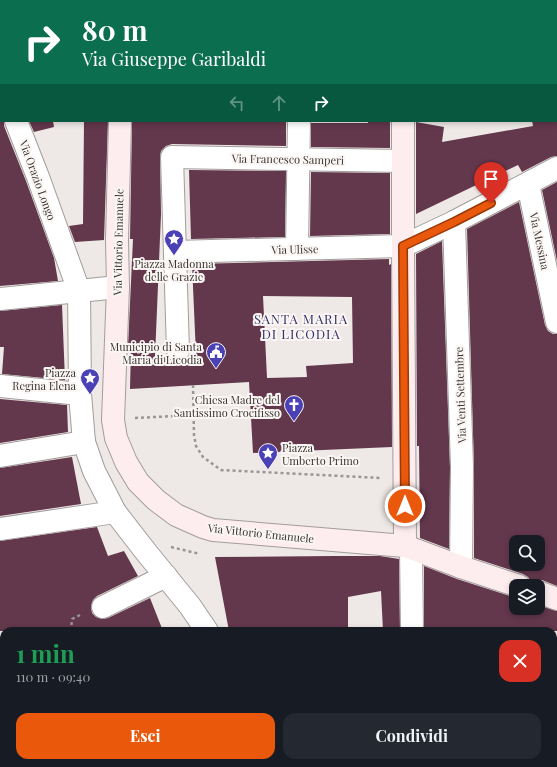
<!DOCTYPE html>
<html lang="it">
<head>
<meta charset="utf-8">
<style>
  body { margin:0; font-family:"Playfair Display",serif; background:#242831; color:#f1f3f6; height:100vh; display:flex; flex-direction:column; font-size:15px; white-space:nowrap }
  * { box-sizing:border-box; margin:0 }
  p { font-size:13px; color:#9ea1a6 }
  .icon { flex:none; width:22px; height:22px; fill:none; stroke:currentColor; stroke-width:2; stroke-linecap:round; stroke-linejoin:round }
  .map { position:relative; flex:1; overflow:hidden }
  .side { position:absolute; left:0px; top:627px; width:557px; height:140px; display:flex; flex-direction:column; background:#171b24; border-radius:12px 12px 0 0; box-shadow:0 2px 6px #0003 }
  .side>* { flex:none }
  .guide { position:absolute; left:0px; top:0px; width:557px; height:122px; box-shadow:0 2px 6px #0003; background:#0b6e4f; color:#fff; overflow:hidden }
  .fabs { position:absolute; left:509px; top:535px; display:grid; gap:8px }
  .fabs a { display:grid; place-items:center; width:36px; height:36px; border-radius:8px; background:#171b24; box-shadow:0 2px 6px #0003; font-size:20px }
  .pin { position:absolute; display:grid; place-items:center; width:34px; height:34px; color:#fff; margin:-41px -17px; border-radius:50% 50% 50% 0; rotate:-45deg; box-shadow:0 0 4px #0007 }
  .pin .icon { rotate:45deg }
  .me { position:absolute; width:44px; margin:-22px; rotate:0deg; stroke-linejoin:round; filter:drop-shadow(0 0 3px #0008) }
  .turn { display:flex; align-items:center; gap:14px; height:84px; padding:0 16px; font-size:18px }
  .turn .icon { width:52px; height:52px; stroke-width:2.5 }
  .turn b { display:block; font-size:28px; line-height:34px }
  .lanes { display:flex; align-items:center; height:38px; padding:0 16px; background:#0003; justify-content:center; gap:20px; direction:ltr }
  .lanes .off { opacity:.35 }
  .round { display:grid; place-items:center; flex:none; width:42px; height:42px; border-radius:12px; background:#242831 }
  .summary { display:flex; align-items:center; justify-content:space-between; height:68px; padding:0 16px }
  h1 { font-size:24px; font-weight:700; line-height:30px; color:#1e9e55 }
  .action { display:flex; gap:8px; margin-top:auto; padding:8px 16px }
  .action a { flex:1; height:46px; border-radius:12px; background:#ea580c; color:#fff; font-size:16px; font-weight:700; line-height:46px; text-align:center }
  .action a+a { background:#242831; color:#f1f3f6 }
  .map>svg:first-child { display:block }
  .building { fill:#63374c; fill-rule:evenodd }
  .lines { fill:none; stroke-linecap:round; stroke-linejoin:round }
  .street-casing { stroke:#a29d9b; stroke-width:24 }
  .secondary-casing { stroke:#a29d9b; stroke-width:24 }
  .path { stroke:#9a9694; stroke-width:2.5; stroke-dasharray:3 3; stroke-linecap:butt }
  .street { stroke:#fff; stroke-width:22 }
  .secondary { stroke:#feedef; stroke-width:22 }
  .route-casing { stroke:#983908; stroke-width:10 }
  .route { stroke:#ea580c; stroke-width:7 }
  .labels { text-anchor:middle; dominant-baseline:central; stroke-width:4; stroke-linejoin:round; paint-order:stroke }
  .street-label { font-size:11px; fill:#383635; stroke:#fbf6f3 }
  .poi-label { font-size:11px; fill:#383635; stroke:#fbf6f3; text-anchor:end }
  .quarter-label { font-size:13px; letter-spacing:1px; fill:#33326d; stroke:#fbf6f3 }
</style>
</head>
<body>
<div class="map">
<svg width="557" height="767" viewBox="0 0 557 767">
  <rect width="100%" height="100%" fill="#eee8e6"/>
  <g class="building">
    <polygon points="0,99 1,99 1,121 4,121 4,126 26,181 54,258 58,281 0,286"/>
    <polygon points="29,121 53,121 54,127 34,132"/>
    <polygon points="84,121 108,121 104,240 75,242 69,226 83,224"/>
    <path d="M132 121H286V146L172 144 166 146 161 151 160 157 161 214 155 357H167L172 362 179 363 185 361 190 355H196L192 264 389 259V265L391 264 392 447 253 453 249 382 130 389 131 347H128L133 239H130ZM263 296 352 297 353 363 306 366 307 377 267 378Z"/>
    <polygon points="368,121 390,121 390,148 311,147 311,123 368,123"/>
    <polygon points="532,121 557,121 557,156 551,157 522,172 518,165 416,214 416,122 444,127 442,142 533,126"/>
    <polygon points="189,170 286,171 285,237 191,239"/>
    <polygon points="311,172 390,173 390,234 310,236"/>
    <polygon points="557,182 557,261 542,190"/>
    <path d="M519 202 545 325 548 331 553 334H557V586L542 580H536L531 582 528 577 523 574 474 558V467L467 229ZM516 542H538V564H516Z"/>
    <polygon points="442,241 450,467 449,549 420,538 419,446 417,446 416,254"/>
    <polygon points="62,305 65,380 2,374 4,347 0,347 0,311"/>
    <polygon points="0,399 67,405 68,432 0,443"/>
    <polygon points="72,457 81,504 0,516 0,468"/>
    <polygon points="97,527 108,556 124,551 138,576 97,596 93,600 91,606 92,613 96,617 102,619 108,618 150,598 163,631 0,631 0,541"/>
    <polygon points="335,556 380,556 399,559 400,631 383,631 381,591 348,597 348,631 229,631 215,557"/>
    <polygon points="424,566 457,579 516,598 516,608 538,608 538,605 557,611 557,631 424,631"/>
  </g>
  <g class="lines">
    <defs>
      <g id="street">
        <polyline points="216,1 219,0"/>
        <polyline points="299,1 299,0"/>
        <polyline points="423,1 425,0"/>
        <polyline points="0,79 1,82"/>
        <polyline points="16,121 38,177 79,291 80,394 84,442 94,471 115,512 146,552 190,606 207,631"/>
        <polyline points="528,184 557,322"/>
        <polyline points="454,222 462,467 461,567"/>
        <polyline points="297,249 299,121"/>
        <polyline points="175,252 403,246 454,222 557,168"/>
        <polyline points="0,299 118,287"/>
        <polyline points="178,351 172,157 403,161"/>
        <polyline points="0,386 80,394"/>
        <polyline points="0,456 84,442"/>
        <polyline points="0,529 115,512"/>
        <polyline points="411,549 412,631"/>
        <polyline points="103,607 166,576"/>
        <polyline points="0,676 4,676"/>
        <polyline points="0,737 4,737"/>
        <polyline points="245,763 246,767"/>
        <polyline points="415,763 415,767"/>
      </g>
      <g id="secondary">
        <polyline points="122,1 122,0"/>
        <polyline points="404,1 404,0"/>
        <polyline points="120,121 117,240 118,287 113,420 116,438 126,462 138,482 156,500 176,515 203,527 213,530 405,546 461,567 519,586"/>
        <polyline points="403,121 403,246 405,546"/>
        <polyline points="538,592 557,599"/>
      </g>
    </defs>
    <use href="#street" class="street-casing"/>
    <use href="#secondary" class="secondary-casing"/>
    <g class="path">
      <polyline points="137,353 155,352"/>
      <polyline points="193,385 194,435 196,446 203,457 221,470 381,478"/>
      <polyline points="135,418 195,415"/>
      <polyline points="171,547 200,554"/>
      <polyline points="71,631 72,619 82,614"/>
    </g>
    <use href="#street" class="street"/>
    <use href="#secondary" class="secondary"/>
  </g>
  <g class="lines">
    <defs>
      <polyline id="route" points="405,506 403,246 454,222 491,203"/>
    </defs>
    <use href="#route" class="route-casing"/>
    <use href="#route" class="route"/>
  </g>
  <defs>
    <symbol id="sight-pin" viewBox="-11 -11 22 30"><path d="M0 17L-7.5 6A9.5 9.5 0 1 1 7.5 6Z" fill="#4b41b7" stroke="#fbf6f3"/><path d="M0-6L1.8-2.2L6-1.7L2.9 1.2L3.7 5.4L0 3.3L-3.7 5.4L-2.9 1.2L-6-1.7L-1.8-2.2Z" fill="#fff"/></symbol>
    <symbol id="civic-pin" viewBox="-11 -11 22 30"><path d="M0 17L-7.5 6A9.5 9.5 0 1 1 7.5 6Z" fill="#4b41b7" stroke="#fbf6f3"/><path d="M-.6-6.5H3V-4.5H.6V-3L4-1V1h2V6H-6V1h2V-1L-.6-3ZM-1.2 2.5V6h2.4V2.5Z" fill="#fff"/></symbol>
    <symbol id="church-pin" viewBox="-11 -11 22 30"><path d="M0 17L-7.5 6A9.5 9.5 0 1 1 7.5 6Z" fill="#4b41b7" stroke="#fbf6f3"/><path d="M-1.2-6h2.4v3.5h3.3v2.4h-3.3V6h-2.4V-.1h-3.3v-2.4h3.3Z" fill="#fff"/></symbol>
  </defs>
  <g fill-rule="evenodd">
    <use href="#sight-pin" x="163" y="228" width="22" height="30"/>
    <use href="#civic-pin" x="205" y="341" width="22" height="30"/>
    <use href="#sight-pin" x="79" y="367" width="22" height="30"/>
    <use href="#church-pin" x="283" y="394" width="22" height="30"/>
    <use href="#sight-pin" x="257" y="442" width="22" height="30"/>
  </g>
  <g class="labels">
    <g class="street-label">
      <text transform="translate(288 159) rotate(1)">Via Francesco Samperi</text>
      <text transform="translate(38 180) rotate(70)">Via Orazio Longo</text>
      <text transform="translate(540 241) rotate(78)">Via Messina</text>
      <text transform="translate(118 242) rotate(-89)">Via Vittorio Emanuele</text>
      <text transform="translate(295 249) rotate(-1)">Via Ulisse</text>
      <text transform="translate(460 395) rotate(-92)">Via Venti Settembre</text>
      <text transform="translate(261 533) rotate(6)">Via Vittorio Emanuele</text>
    </g>
    <g class="poi-label">
      <text x="174" y="263" text-anchor="middle">Piazza Madonna<tspan x="174" dy="13">delle Grazie</tspan></text>
      <text x="202" y="346">Municipio di Santa<tspan x="202" dy="13">Maria di Licodia</tspan></text>
      <text x="76" y="372">Piazza<tspan x="76" dy="13">Regina Elena</tspan></text>
      <text x="280" y="399">Chiesa Madre del<tspan x="280" dy="13">Santissimo Crocifisso</tspan></text>
      <text x="282" y="447" text-anchor="start">Piazza<tspan x="282" dy="13">Umberto Primo</tspan></text>
    </g>
    <g class="quarter-label">
      <text x="301" y="318">SANTA MARIA<tspan x="301" dy="15">DI LICODIA</tspan></text>
    </g>
  </g>
</svg>
<div class="fabs">
<a><svg class="icon" aria-label="search" viewBox="0 0 24 24"><circle cx="10" cy="10" r="6"/><path d="M15 15l6 6"/></svg></a>
<a><svg class="icon" aria-label="layers" viewBox="0 0 24 24"><path d="M12 4l9 5-9 5-9-5zM3 14l9 5 9-5"/></svg></a>
</div>
<div class="pin" style="left:491px;top:203px;background:#d93025"><svg class="icon" aria-label="arrive" viewBox="0 0 24 24"><path d="M6 21V4h12l-3 4 3 4H6"/></svg></div>
<svg class="me" style="left:405px;top:506px" viewBox="-20 -20 40 40"><circle r="17" fill="#ea580c" stroke="#fff" stroke-width="3"/><path d="M0-11L8 9 0 5-8 9z" fill="#fff"/></svg>
<div class="guide">
<div class="turn"><svg class="icon" aria-label="right" viewBox="0 0 24 24"><path d="M7 20v-9h11M14 6l5 5-5 5"/></svg><div><b>80 m</b>Via Giuseppe Garibaldi</div></div>
<div class="lanes"><svg class="icon off" aria-label="left" viewBox="0 0 24 24"><path d="M17 20v-9H6M10 6l-5 5 5 5"/></svg><svg class="icon off" aria-label="ahead" viewBox="0 0 24 24"><path d="M12 20V5M6 11l6-6 6 6"/></svg><svg class="icon" aria-label="right" viewBox="0 0 24 24"><path d="M7 20v-9h11M14 6l5 5-5 5"/></svg></div>
</div>
<section class="side">
<div class="summary"><div><h1>1 min</h1><p>110 m · 09:40</p></div><a class="round" style="background:#d93025;color:#fff"><svg class="icon" aria-label="close" viewBox="0 0 24 24"><path d="M6 6l12 12M18 6L6 18"/></svg></a></div>
<div class="action"><a>Esci</a><a>Condividi</a></div>
</section>
</div>
</body>
</html>
